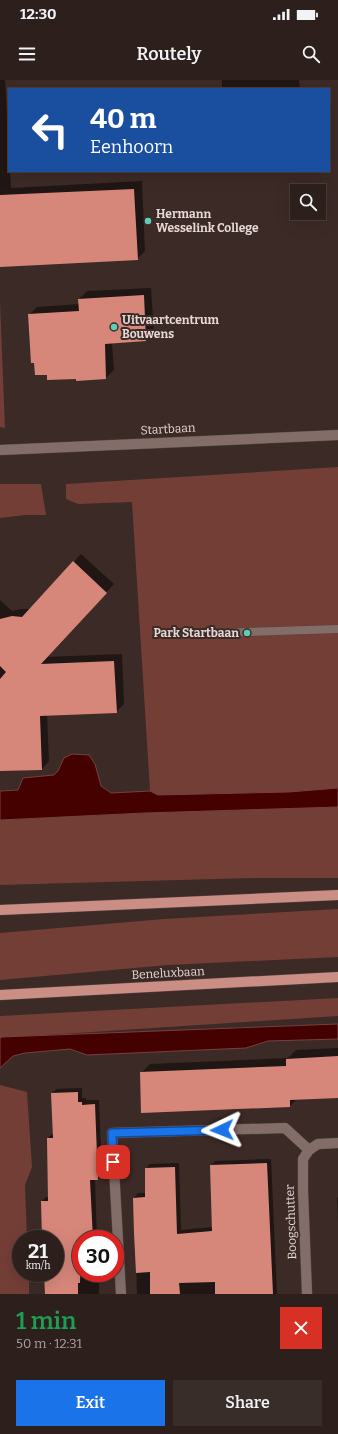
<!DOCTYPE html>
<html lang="en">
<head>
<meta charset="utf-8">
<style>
  body { margin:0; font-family:Bitter,serif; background:#392d29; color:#f1f3f6; height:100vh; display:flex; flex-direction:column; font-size:15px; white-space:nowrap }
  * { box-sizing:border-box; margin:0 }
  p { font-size:13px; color:#a7a3a3 }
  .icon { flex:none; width:22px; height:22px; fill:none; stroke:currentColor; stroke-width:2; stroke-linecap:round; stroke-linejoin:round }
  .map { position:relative; height:1214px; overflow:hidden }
  .sheet { display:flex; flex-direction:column; background:#2d201c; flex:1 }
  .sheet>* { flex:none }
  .guide { position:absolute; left:8px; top:8px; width:322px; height:84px; border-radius:0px; box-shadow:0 4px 16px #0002,0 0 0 1px #483e3b; background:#1a4fa0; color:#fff; overflow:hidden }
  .fabs { position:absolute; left:290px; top:104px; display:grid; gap:8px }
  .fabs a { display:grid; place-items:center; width:36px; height:36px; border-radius:0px; background:#2d201c; box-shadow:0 4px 16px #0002,0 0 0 1px #483e3b; font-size:20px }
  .speed { position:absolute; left:12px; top:1150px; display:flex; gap:8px; font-size:20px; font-weight:700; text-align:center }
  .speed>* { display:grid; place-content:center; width:52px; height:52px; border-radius:50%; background:#2d201c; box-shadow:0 4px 16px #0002,0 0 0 1px #483e3b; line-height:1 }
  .speed small { font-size:10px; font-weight:400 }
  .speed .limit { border:6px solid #d22; background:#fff; color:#111 }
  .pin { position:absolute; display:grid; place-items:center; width:34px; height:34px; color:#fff; margin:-17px; border-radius:8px; box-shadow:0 2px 6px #0006 }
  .me { position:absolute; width:44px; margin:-22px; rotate:268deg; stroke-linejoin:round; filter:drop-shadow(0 0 3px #0008) }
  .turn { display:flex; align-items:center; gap:14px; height:84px; padding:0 16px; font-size:18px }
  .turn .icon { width:52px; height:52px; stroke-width:2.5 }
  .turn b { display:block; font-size:28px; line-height:34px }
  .round { display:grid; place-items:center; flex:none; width:42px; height:42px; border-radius:0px; background:#392d29 }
  .overview { display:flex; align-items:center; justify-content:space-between; height:68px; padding:0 16px }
  h1 { font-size:24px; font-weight:600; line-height:30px; color:#1e9e55 }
  .cta { display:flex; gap:8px; margin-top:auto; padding:8px 16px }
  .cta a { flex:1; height:46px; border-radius:0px; background:#1a73e8; color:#fff; font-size:16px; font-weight:600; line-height:46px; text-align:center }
  .cta a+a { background:#392d29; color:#f1f3f6 }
  .status { display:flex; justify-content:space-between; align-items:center; height:28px; padding:0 20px; background:#2d201c; direction:ltr }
  .status svg { height:11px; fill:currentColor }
  header { display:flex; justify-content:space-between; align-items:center; height:52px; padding:0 16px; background:#2d201c; font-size:18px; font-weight:600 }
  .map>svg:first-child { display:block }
  .green { fill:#733e36 }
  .water { fill:#450000; stroke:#754140 }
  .shadow { fill:#0007 }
  .building { fill:#d7877a }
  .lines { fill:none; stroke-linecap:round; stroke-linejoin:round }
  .lane-casing { stroke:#554543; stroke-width:9 }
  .street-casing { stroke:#554543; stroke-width:11 }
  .primary-casing { stroke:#554543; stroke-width:11 }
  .lane { stroke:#836d69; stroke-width:8 }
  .street { stroke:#836d69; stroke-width:10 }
  .primary { stroke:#ca8e84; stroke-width:10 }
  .route-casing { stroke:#114b97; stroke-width:10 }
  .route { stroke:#1a73e8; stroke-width:7 }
  .poi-dot { fill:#5cceba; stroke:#3c2a26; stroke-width:1.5 }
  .labels { text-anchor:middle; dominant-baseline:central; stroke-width:4; stroke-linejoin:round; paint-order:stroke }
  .poi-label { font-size:12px; font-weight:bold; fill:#e5d8d6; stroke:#3c2a26; text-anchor:start }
  .street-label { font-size:12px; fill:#e5d8d6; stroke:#3c2a26 }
</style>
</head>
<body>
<div class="status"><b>12:30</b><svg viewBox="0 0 49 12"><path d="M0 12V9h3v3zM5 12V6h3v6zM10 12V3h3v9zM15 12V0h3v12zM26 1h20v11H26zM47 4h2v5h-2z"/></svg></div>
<header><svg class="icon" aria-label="menu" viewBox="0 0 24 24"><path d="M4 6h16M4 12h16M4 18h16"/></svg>Routely<svg class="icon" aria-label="search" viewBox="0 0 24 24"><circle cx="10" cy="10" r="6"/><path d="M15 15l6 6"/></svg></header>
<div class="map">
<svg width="338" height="1214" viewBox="0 0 338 1214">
  <rect width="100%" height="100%" fill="#3c2a26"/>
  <g class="green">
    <polygon points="0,222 5,348 0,347"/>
    <polygon points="338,387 338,708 289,712 158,715 150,711 132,422 78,424 66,419 66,404"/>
    <polygon points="0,404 41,404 46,435 25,435 0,438"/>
    <polygon points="338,727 338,798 252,798 0,805 0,740 145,733"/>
    <polygon points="338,829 338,877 168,885 0,900 0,853 164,839"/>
    <polygon points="338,918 338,936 0,958 0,936"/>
    <polygon points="0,1005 27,1012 32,1087 25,1105 27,1159 21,1159 21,1193 29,1193 29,1214 0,1214"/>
  </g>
  <g class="water">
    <polygon points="72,674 89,675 95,684 101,706 111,713 150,711 158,715 289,712 338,708 338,727 145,733 0,740 0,711 18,710 23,698 54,695 58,691 64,678"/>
    <polygon points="338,944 338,959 268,961 246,968 87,975 70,969 25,973 13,976 0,988 0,958 2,957"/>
  </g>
  <g class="shadow">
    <polygon points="0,0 5,0 11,108 142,101 145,171 137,179 0,186"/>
    <polygon points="222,0 299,0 300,9 222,9"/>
    <polygon points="151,208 154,253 146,260 112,263 114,290 106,298 30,234 37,227 80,224 79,219 87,211"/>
    <polygon points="81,474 114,504 47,577 122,574 124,624 116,632 47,635 49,681 42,689 0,690 0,520 12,531 21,529 30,529"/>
    <polygon points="338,968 338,1017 298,1018 290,1026 141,993 150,984 288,978 296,970"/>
    <polygon points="82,1008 82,1018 86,1018 86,1020 99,1020 102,1094 98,1099 95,1099 97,1159 81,1159 81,1193 99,1193 99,1214 46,1214 45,1193 55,1193 55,1159 43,1159 42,1121 46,1117 49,1117 48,1058 52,1054 54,1054 52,1013 57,1009"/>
    <polygon points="271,1079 277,1214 137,1214 134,1118 138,1113 146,1113 146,1088 150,1084 179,1083 181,1150 213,1147 211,1085 215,1081"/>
    <polygon points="338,1117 338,1145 337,1118"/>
  </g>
  <g class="building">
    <polygon points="134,109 138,180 0,187 0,115"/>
    <polygon points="144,215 146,261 105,264 106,299 76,301 76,299 47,300 47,295 35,295 34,283 31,283 28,234 79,231 78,219"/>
    <polygon points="73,481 107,513 41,584 114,581 117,633 40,636 42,690 0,691 0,599 6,592 0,586 0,539 12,536 22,537"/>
    <polygon points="338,976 338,1018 290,1020 290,1027 141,1033 140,992 286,986 286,979"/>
    <polygon points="78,1012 78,1022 82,1022 82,1025 95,1024 98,1100 90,1100 93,1159 81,1159 80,1203 78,1203 78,1214 45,1214 44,1193 55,1193 55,1159 42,1159 41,1121 48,1121 47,1058 53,1058 51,1013"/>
    <polygon points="267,1083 273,1214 215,1214 215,1202 179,1203 180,1214 150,1214 150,1192 136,1193 134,1153 133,1118 145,1117 145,1088 175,1087 177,1154 212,1151 210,1085"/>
  </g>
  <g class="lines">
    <defs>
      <polyline id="lane" points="219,553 338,549"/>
      <g id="street">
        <polyline points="0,370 338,355"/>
        <polyline points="121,1214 112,1053 285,1048 309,1070 318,1064 338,1063"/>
        <polyline points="307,1214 303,1111 303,1079 309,1070"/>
      </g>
      <g id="primary">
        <polyline points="0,830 338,815"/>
        <polyline points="0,915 338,897"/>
      </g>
    </defs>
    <use href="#lane" class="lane-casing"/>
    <use href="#street" class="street-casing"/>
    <use href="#primary" class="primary-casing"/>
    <use href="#lane" class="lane"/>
    <use href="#street" class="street"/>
    <use href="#primary" class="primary"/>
  </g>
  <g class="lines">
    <defs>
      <polyline id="route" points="113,1082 112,1053 222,1050"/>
    </defs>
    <use href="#route" class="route-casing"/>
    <use href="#route" class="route"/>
  </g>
  <g class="poi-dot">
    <circle cx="148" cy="141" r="4"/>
    <circle cx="114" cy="247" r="4"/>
    <circle cx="247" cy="553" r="4"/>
  </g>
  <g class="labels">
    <g class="poi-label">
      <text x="156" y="134">Hermann<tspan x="156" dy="14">Wesselink College</tspan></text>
      <text x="122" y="240">Uitvaartcentrum<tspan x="122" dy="14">Bouwens</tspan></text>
      <text x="239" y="553" text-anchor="end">Park Startbaan</text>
    </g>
    <g class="street-label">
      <text transform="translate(168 349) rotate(-3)">Startbaan</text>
      <text transform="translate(168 893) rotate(-3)">Beneluxbaan</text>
      <text transform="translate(291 1142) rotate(-92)">Boogschutter</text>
    </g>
  </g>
</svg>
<div class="fabs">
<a><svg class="icon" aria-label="search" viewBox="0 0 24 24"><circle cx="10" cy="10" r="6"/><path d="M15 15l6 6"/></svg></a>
</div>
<div class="speed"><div>21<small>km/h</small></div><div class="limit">30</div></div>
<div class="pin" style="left:113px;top:1082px;background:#d93025"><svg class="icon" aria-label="arrive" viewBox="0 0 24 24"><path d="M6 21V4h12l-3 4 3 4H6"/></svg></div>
<svg class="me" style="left:222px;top:1050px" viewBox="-20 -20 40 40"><path d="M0-17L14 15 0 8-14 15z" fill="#1a73e8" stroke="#fff" stroke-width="4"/></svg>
<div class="guide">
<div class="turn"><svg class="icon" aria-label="left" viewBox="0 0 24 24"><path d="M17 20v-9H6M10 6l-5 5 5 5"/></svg><div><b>40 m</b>Eenhoorn</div></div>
</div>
</div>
<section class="sheet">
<div class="overview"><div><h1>1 min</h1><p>50 m · 12:31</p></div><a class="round" style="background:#d93025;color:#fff"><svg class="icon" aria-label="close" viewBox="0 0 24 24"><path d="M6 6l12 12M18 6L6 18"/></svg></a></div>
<div class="cta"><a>Exit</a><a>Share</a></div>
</section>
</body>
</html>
